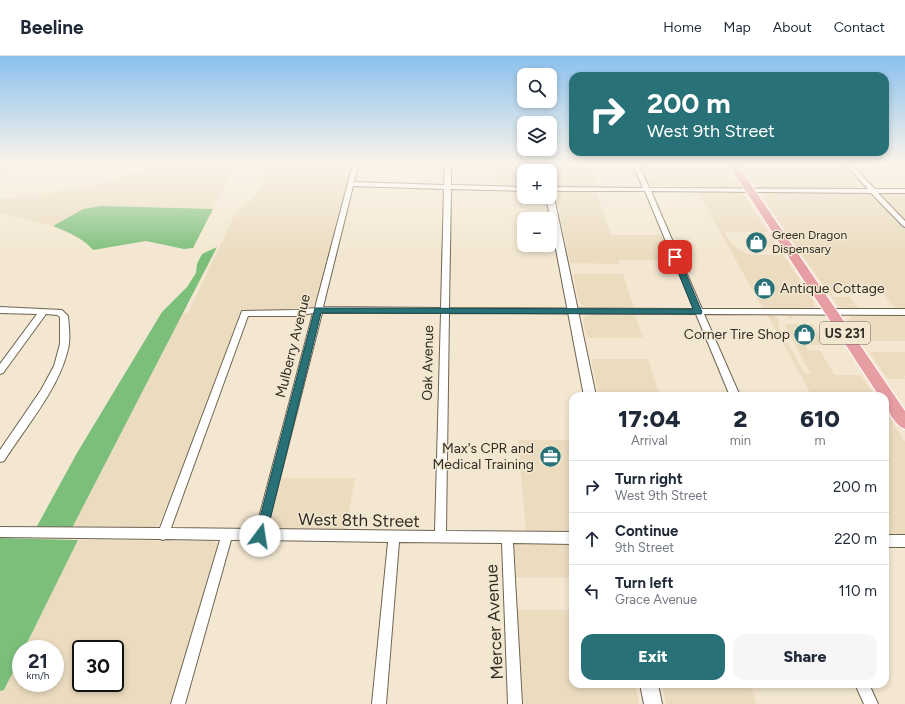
<!DOCTYPE html>
<html lang="en">
<head>
<meta charset="utf-8">
<style>
  body { margin:0; font-family:Figtree,sans-serif; background:#f6f6f7; color:#1f2937; height:100vh; display:flex; flex-direction:column; font-size:15px; white-space:nowrap }
  * { box-sizing:border-box; margin:0 }
  p { font-size:13px; color:#747a83 }
  .icon { flex:none; width:22px; height:22px; fill:none; stroke:currentColor; stroke-width:2; stroke-linecap:round; stroke-linejoin:round }
  .map { position:relative; flex:1; overflow:hidden }
  .details { position:absolute; left:569px; top:336px; width:320px; height:296px; display:flex; flex-direction:column; background:#fff; border-radius:12px; box-shadow:0 2px 6px #0003 }
  .details>* { flex:none }
  .guide { position:absolute; left:569px; top:16px; width:320px; height:84px; border-radius:12px; box-shadow:0 2px 6px #0003; background:#277177; color:#fff; overflow:hidden }
  .buttons { position:absolute; left:517px; top:12px; display:grid; gap:8px }
  .buttons a { display:grid; place-items:center; width:40px; height:40px; border-radius:8px; background:#fff; box-shadow:0 2px 6px #0003; font-size:20px }
  .speed { position:absolute; left:12px; top:584px; display:flex; gap:8px; font-size:20px; font-weight:700; text-align:center }
  .speed>* { display:grid; place-content:center; width:52px; height:52px; border-radius:50%; background:#fff; box-shadow:0 2px 6px #0003; line-height:1 }
  .speed small { font-size:10px; font-weight:400 }
  .speed .limit { border:2px solid #111; border-radius:6px; background:#fff; color:#111 }
  .pin { position:absolute; display:grid; place-items:center; width:34px; height:34px; color:#fff; margin:-17px; border-radius:8px; box-shadow:0 2px 6px #0006 }
  .me { position:absolute; width:44px; margin:-22px; rotate:14deg; stroke-linejoin:round; filter:drop-shadow(0 0 3px #0008) }
  .turn { display:flex; align-items:center; gap:14px; height:84px; padding:0 12px; font-size:18px }
  .turn .icon { width:52px; height:52px; stroke-width:2.5 }
  .turn b { display:block; font-size:28px; line-height:34px }
  .eta { display:flex; justify-content:space-evenly; align-items:center; height:68px; text-align:center }
  .eta b { font-size:24px; font-weight:800; line-height:28px }
  .button { display:flex; gap:8px; margin-top:auto; padding:8px 12px }
  .button a { flex:1; height:46px; border-radius:12px; background:#277177; color:#fff; font-size:16px; font-weight:800; line-height:46px; text-align:center }
  .button a+a { background:#f6f6f7; color:#1f2937 }
  ul { padding:0; list-style:none }
  li { display:flex; align-items:center; gap:12px; height:52px; padding:0 12px; border-top:1px solid #e0e1e3 }
  li div { flex:1 }
  li b { display:block; font-size:15px }
  li em { font-style:normal }
  header { display:flex; align-items:center; gap:24px; box-sizing:border-box; height:56px; padding:0 20px; background:#fff; border-bottom:1px solid #e0e1e3 }
  header strong { font-size:19px }
  nav { display:flex; gap:22px; margin-inline-start:auto; font-size:14px }
  .map>svg:first-child { display:block }
  .built { fill:#ebdcc0; fill-rule:evenodd }
  .forest { fill:#7bbf7a }
  .lines { fill:none; stroke-linecap:round; stroke-linejoin:round }
  .street-casing { stroke:#6e6451; stroke-width:2 }
  .secondary-casing { stroke:#6e6451; stroke-width:2 }
  .primary-casing { stroke:#fff; stroke-width:2 }
  .street { fill:#fff; fill-rule:evenodd }
  .secondary { fill:#fff; fill-rule:evenodd }
  .primary { fill:#e79ea3; fill-rule:evenodd }
  .route { fill:#277177; stroke:#19494d }
  .labels { text-anchor:middle; dominant-baseline:central; stroke-width:3; stroke-linejoin:round; paint-order:stroke }
  .far-poi-label { font-size:12px; fill:#312d24; stroke:#f3e7d1; text-anchor:start }
  .shield { fill:#f3e7d1; stroke:#6b6558; stroke-width:1 }
  .shield-label { font-size:13px; font-weight:bold; fill:#312d24 }
  .poi-label { font-size:14px; fill:#312d24; stroke:#f3e7d1; text-anchor:end }
  .street-label { font-size:14px; fill:#312d24; stroke:#f3e7d1 }
  .near-street-label { font-size:17px; fill:#312d24; stroke:#f3e7d1 }
</style>
</head>
<body>
<header>
<strong>Beeline</strong>
<nav><a>Home</a><a>Map</a><a>About</a><a>Contact</a></nav>
</header>
<div class="map">
<svg width="905" height="648" viewBox="0 0 905 648">
  <rect width="100%" height="100%" fill="#f3e7d1"/>
  <g class="built">
    <polygon points="156,108 237,108 201,174 108,173 93,194 88,188 80,183 53,170 0,157 0,143 55,136 86,131 153,112"/>
    <polygon points="254,108 353,108 316,249 302,255 244,257 159,469 151,472 72,472 178,257 188,257 236,156 255,140 265,117 249,117"/>
    <polygon points="495,108 537,108 539,115 524,115 524,131 497,130"/>
    <polygon points="549,108 633,108 636,115 594,115 600,131 562,131 554,128"/>
    <polygon points="639,108 724,108 739,131 652,130 648,128"/>
    <polygon points="740,108 845,108 865,131 863,133 761,132 753,128"/>
    <polygon points="850,108 893,108 900,116 857,116"/>
    <polygon points="596,135 611,179 662,179 673,204 619,204 619,208 570,207 556,138 563,136"/>
    <path d="M698 136H736L744 139 814 246V251L787 253H763ZM725 176H768L773 184 764 182 744 183 749 191H770L772 193 777 194 779 192 783 199H752L743 196 738 193 728 183Z"/>
    <polygon points="880,136 905,136 905,166 880,139"/>
    <path d="M764 137H866L874 140 905 173V254L846 253 837 249 762 141ZM842 233H880L896 253H858V250L855 249 850 241H833L830 236H843Z"/>
    <polygon points="573,218 623,218 634,253 593,252 582,249 579,246"/>
    <polygon points="596,258 635,258 643,282 587,282 583,263 587,260"/>
    <polygon points="767,258 773,258 787,259 813,259 791,259 794,263 790,263 787,259 774,259 778,263 779,272 805,318 811,318 784,268 813,268 826,289 805,289 808,294 820,295 835,319 861,319 875,340 812,340"/>
    <polygon points="858,259 900,259 905,261 905,285 870,285 871,287 863,287 848,265 851,261"/>
    <polygon points="869,296 905,296 905,320 903,320 905,323 890,323 886,321"/>
    <polygon points="591,303 648,303 660,340 599,340"/>
    <polygon points="885,355 905,386 905,479 885,479"/>
    <polygon points="518,384 573,384 573,477 526,476"/>
    <polygon points="280,422 355,422 346,475 284,474 278,472 273,464 272,453"/>
    <path d="M78 484 212 485 220 488 174 648H0V635L4 634 21 600V627H55V593H24ZM81 593H115V627H81Z"/>
    <polygon points="514,488 573,488 573,522 511,521 511,492"/>
    <polygon points="513,554 573,554 573,628 635,628 639,648 519,648"/>
    <polygon points="662,628 750,628 756,648 666,648"/>
  </g>
  <g class="forest">
    <path d="M101 150 213 153 193 192 184 193 146 185 93 194C83 182 68 176 53 170L83 153Z"/>
    <polygon points="217,191 72,472 36,472 77,397 162,256 187,231 196,217 197,208 202,198"/>
    <polygon points="0,482 78,484 24,593 21,593 21,600 4,634 0,635"/>
  </g>
  <g class="lines">
    <defs>
      <g id="street">
        <polygon points="3,108 11,108 0,114 0,110"/>
        <path d="M353 108H359L354 126 444 129 445 108H451V129L524 131V135L451 133 449 252 694 253 645 135H550V131L643 132 633 108H639L649 132 868 133 845 108H851L875 133H905V137H878L905 165V171L903 170 871 137 651 135 702 253H905V259L704 258 740 340H730L696 258 449 257 446 475 573 476V488L513 487 522 648H508L502 487 399 486 386 648H372L388 486 263 484 260 485 257 484H231L185 648H171L220 484 166 483 163 484 160 483 0 481V471L160 472 242 255 298 254 315 252ZM353 130 444 133 441 252 323 251ZM313 257 256 473 171 472 248 260H298ZM322 257H441L435 475 267 473Z"/>
        <path d="M0 251 62 254 68 260C69 272 71 285 67 297 57 335 25 372 4 405L0 406V394L41 334 54 310 60 288V261L57 259 46 258 3 317 0 318V308L37 258 0 257Z"/>
        <rect x="885" y="479" width="20" height="12"/>
        <polygon points="855,628 869,628 878,648 864,648"/>
      </g>
      <g id="secondary">
        <polygon points="539,108 547,108 548,115 540,115"/>
        <polygon points="550,138 554,141 596,340 584,340 546,141 550,141"/>
        <polygon points="640,628 658,628 662,648 644,648"/>
      </g>
      <path id="primary" d="M728 108H737L905 355V373C894 369 885 351 885 340H879Z"/>
    </defs>
    <use href="#street" class="street-casing"/>
    <use href="#secondary" class="secondary-casing"/>
    <use href="#primary" class="primary-casing"/>
    <use href="#street" class="street"/>
    <use href="#secondary" class="secondary"/>
    <use href="#primary" class="primary"/>
  </g>
  <linearGradient id="sky" x2="0" y2="1"><stop stop-color="#8bc1ee"/><stop offset="0.54" stop-color="#faf4ea"/><stop offset="1" stop-color="#faf4ea" stop-opacity="0"/></linearGradient>
  <rect width="905" height="199" fill="url(#sky)"/>
  <polygon class="route" points="673,199 675,199 679,201 702,256 701,258 321,257 266,480 264,484 260,485 256,484 255,480 315,252 693,253 672,201"/>
  <defs>
    <symbol id="shop-disc" viewBox="-11 -11 22 22"><circle r="9.5" fill="#277177" stroke="#f3e7d1"/><path d="M-5-2.5h2.3a2.7 3.5 0 0 1 5.4 0H5L5.5 6h-11ZM-1.5-2.5h3a1.5 2.3 0 0 0-3 0Z" fill="#fff"/></symbol>
    <symbol id="office-disc" viewBox="-11 -11 22 22"><circle r="9.5" fill="#277177" stroke="#f3e7d1"/><path d="M-6-3h4V-5.5h4V-3h4V5H-6ZM-1-4.5V-3h2v-1.5ZM-6 0V1H6V0Z" fill="#fff"/></symbol>
  </defs>
  <g fill-rule="evenodd">
    <use href="#shop-disc" x="744" y="174" width="25" height="25"/>
    <use href="#shop-disc" x="752" y="220" width="25" height="25"/>
    <use href="#shop-disc" x="792" y="266" width="25" height="25"/>
    <use href="#office-disc" x="538" y="388" width="25" height="25"/>
  </g>
  <g class="labels">
    <g class="far-poi-label">
      <text x="772" y="179">Green Dragon<tspan x="772" dy="14">Dispensary</tspan></text>
    </g>
    <rect class="shield" x="820" y="266" width="50" height="22" rx="3"/>
    <g class="shield-label">
      <text x="845" y="277">US 231</text>
    </g>
    <g class="poi-label">
      <text x="780" y="232" text-anchor="start">Antique Cottage</text>
      <text x="790" y="278">Corner Tire Shop</text>
      <text x="534" y="392">Max's CPR and<tspan x="534" dy="16">Medical Training</tspan></text>
    </g>
    <g class="street-label">
      <text transform="translate(293 290) rotate(-76)">Mulberry Avenue</text>
      <text transform="translate(428 307) rotate(-89)">Oak Avenue</text>
    </g>
    <g class="near-street-label">
      <text transform="translate(359 464) rotate(1)">West 8th Street</text>
      <text transform="translate(494 566) rotate(-93)">Mercer Avenue</text>
    </g>
  </g>
</svg>
<div class="buttons">
<a><svg class="icon" aria-label="search" viewBox="0 0 24 24"><circle cx="10" cy="10" r="6"/><path d="M15 15l6 6"/></svg></a>
<a><svg class="icon" aria-label="layers" viewBox="0 0 24 24"><path d="M12 4l9 5-9 5-9-5zM3 14l9 5 9-5"/></svg></a>
<a>+</a>
<a>−</a>
</div>
<div class="speed"><div>21<small>km/h</small></div><div class="limit">30</div></div>
<div class="pin" style="left:675px;top:201px;background:#d93025"><svg class="icon" aria-label="arrive" viewBox="0 0 24 24"><path d="M6 21V4h12l-3 4 3 4H6"/></svg></div>
<svg class="me" style="left:260px;top:480px" viewBox="-20 -20 40 40"><circle r="19" fill="#fff"/><path d="M0-13L10 11 0 6-10 11z" fill="#277177"/></svg>
<div class="guide">
<div class="turn"><svg class="icon" aria-label="right" viewBox="0 0 24 24"><path d="M7 20v-9h11M14 6l5 5-5 5"/></svg><div><b>200 m</b>West 9th Street</div></div>
</div>
<section class="details">
<div class="eta">
<div><b>17:04</b><p>Arrival</p></div>
<div><b>2</b><p>min</p></div>
<div><b>610</b><p>m</p></div>
</div>
<ul>
<li><svg class="icon" aria-label="right" viewBox="0 0 24 24"><path d="M7 20v-9h11M14 6l5 5-5 5"/></svg><div><b>Turn right</b><p>West 9th Street</p></div><em>200 m</em></li>
<li><svg class="icon" aria-label="ahead" viewBox="0 0 24 24"><path d="M12 20V5M6 11l6-6 6 6"/></svg><div><b>Continue</b><p>9th Street</p></div><em>220 m</em></li>
<li><svg class="icon" aria-label="left" viewBox="0 0 24 24"><path d="M17 20v-9H6M10 6l-5 5 5 5"/></svg><div><b>Turn left</b><p>Grace Avenue</p></div><em>110 m</em></li>
</ul>
<div class="button"><a>Exit</a><a>Share</a></div>
</section>
</div>
</body>
</html>
